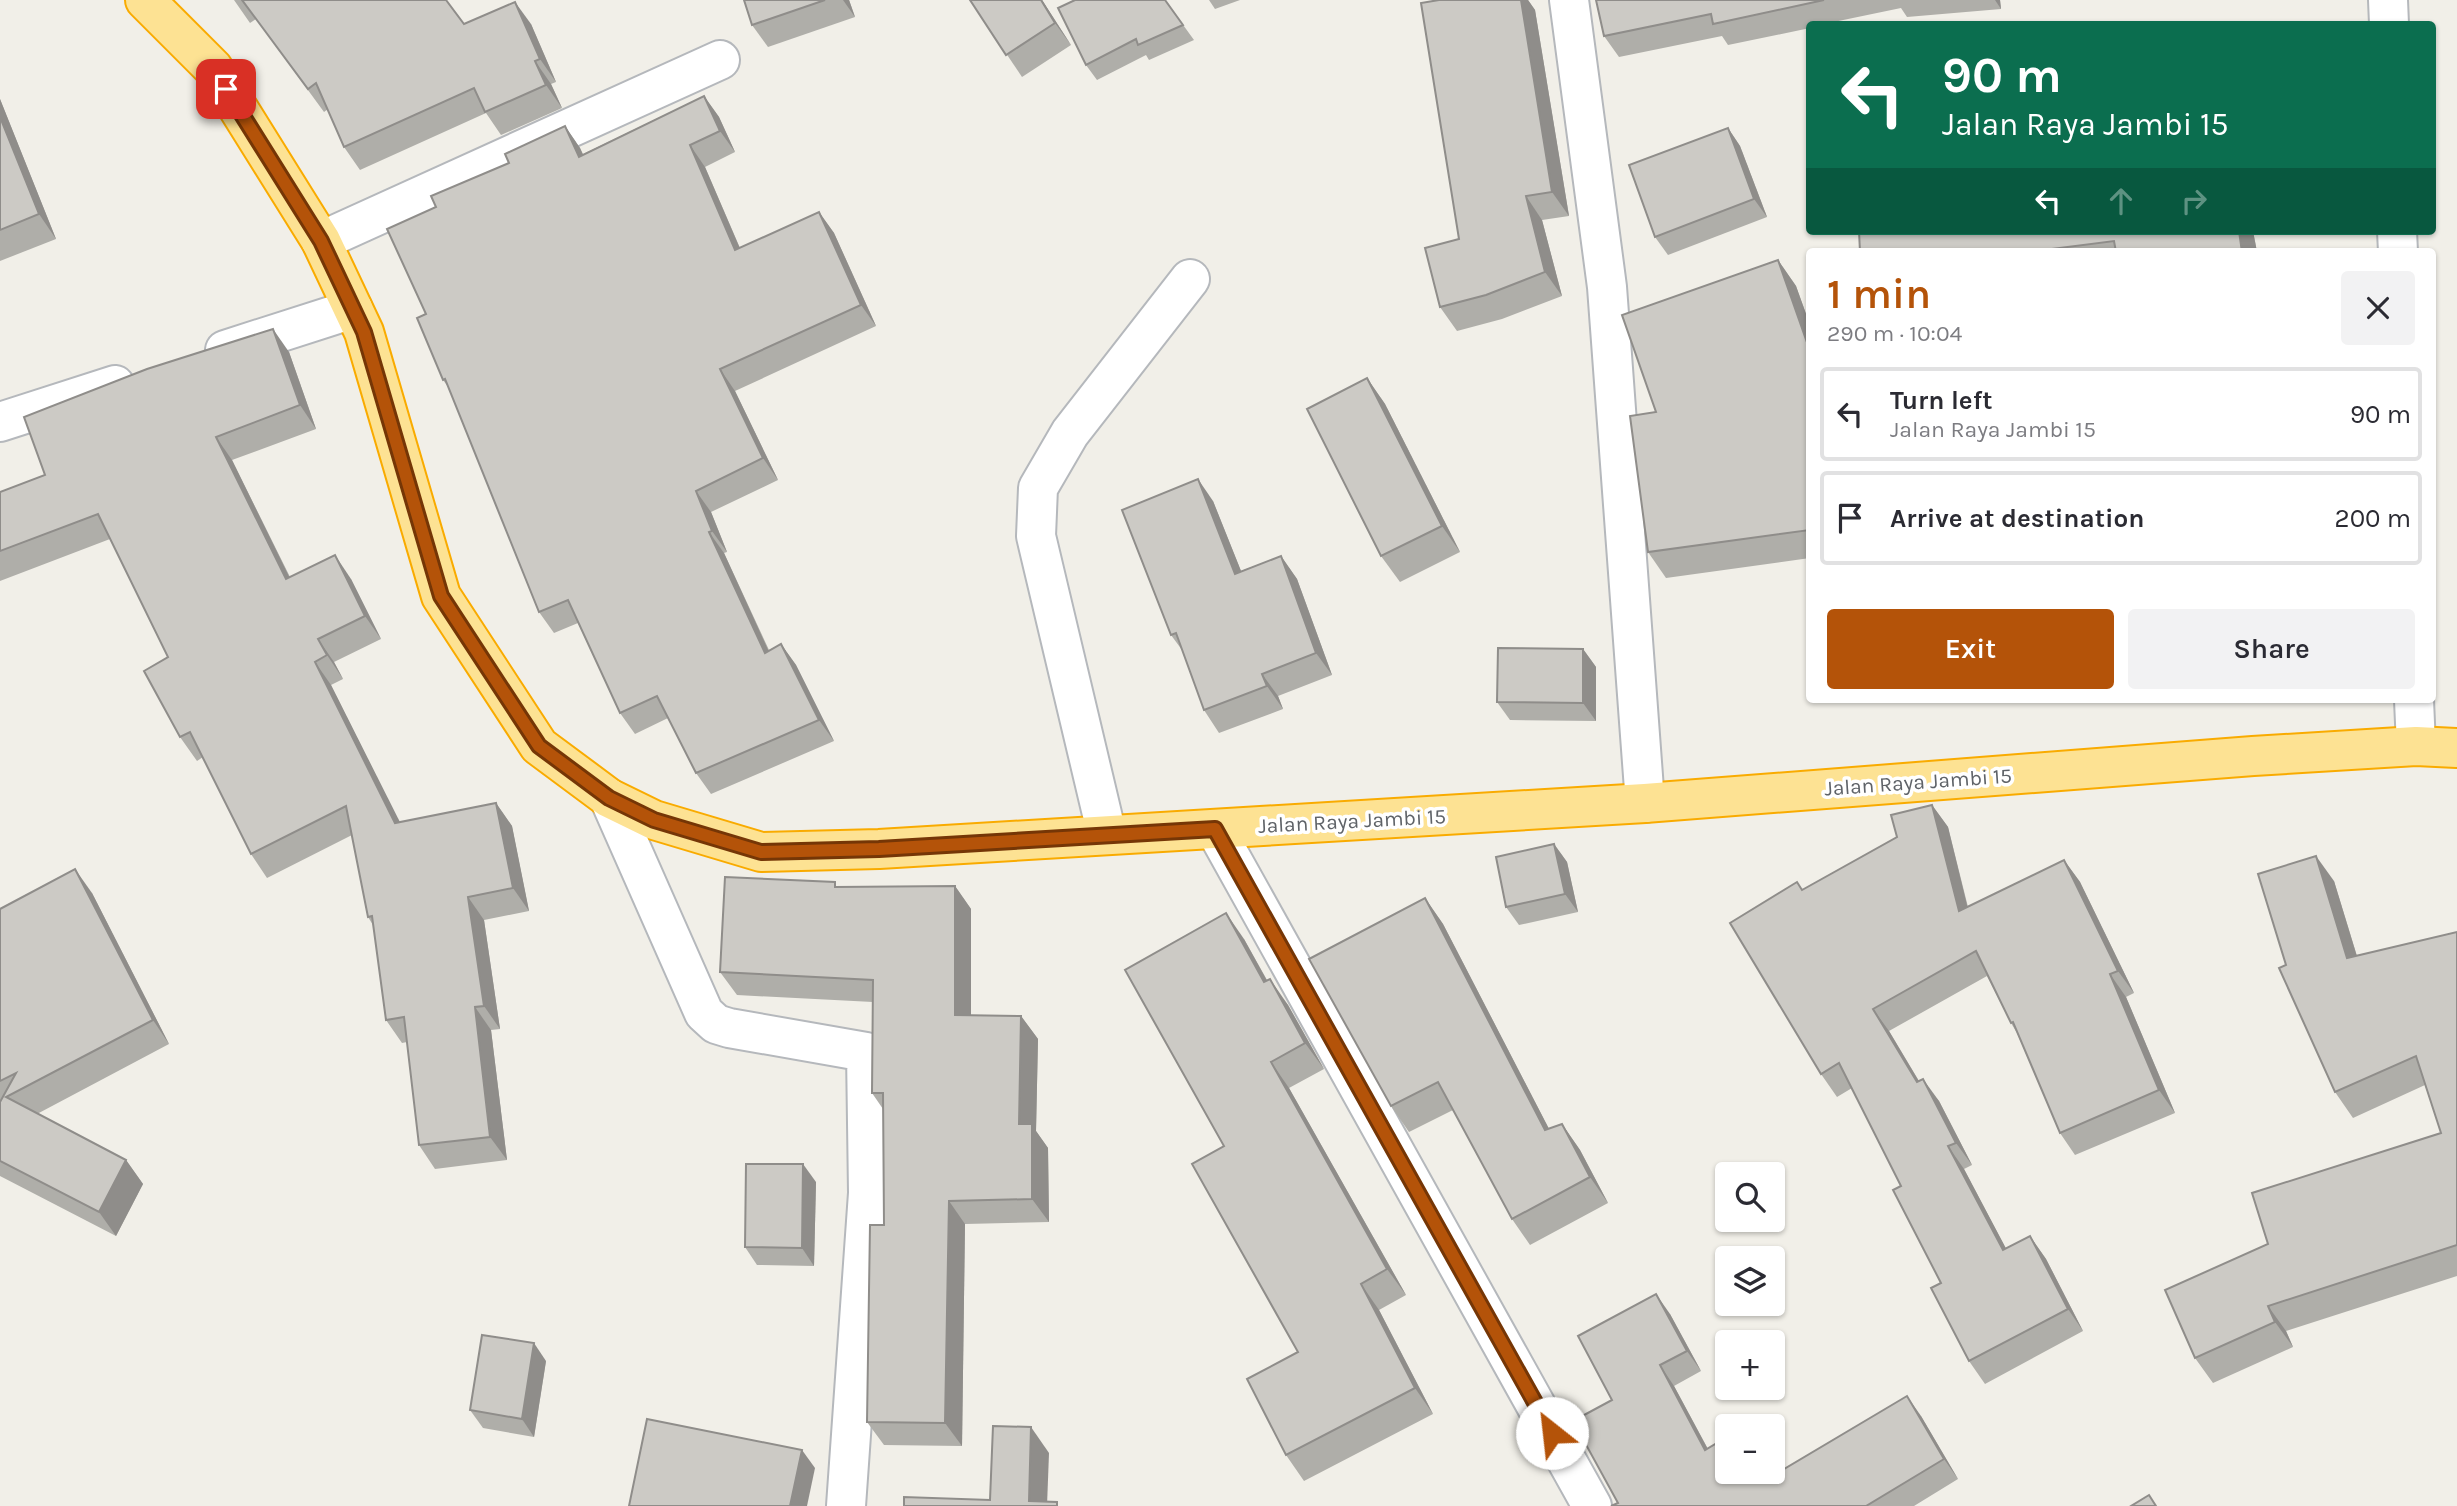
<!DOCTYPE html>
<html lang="en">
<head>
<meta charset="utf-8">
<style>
  body { margin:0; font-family:Karla,sans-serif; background:#f2f2f3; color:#2b2b33; height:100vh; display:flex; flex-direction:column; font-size:26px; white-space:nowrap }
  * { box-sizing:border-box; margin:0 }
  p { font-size:23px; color:#7c7c81 }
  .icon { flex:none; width:38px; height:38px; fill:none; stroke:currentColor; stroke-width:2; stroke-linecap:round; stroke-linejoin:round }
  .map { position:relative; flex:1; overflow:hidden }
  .sheet { position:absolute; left:1806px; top:248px; width:630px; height:455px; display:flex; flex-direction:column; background:#fff; border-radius:7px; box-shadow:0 2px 5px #0004 }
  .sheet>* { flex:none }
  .guide { position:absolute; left:1806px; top:21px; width:630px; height:214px; border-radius:7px; box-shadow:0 2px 5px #0004; background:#0b6e4f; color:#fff; overflow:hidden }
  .controls { position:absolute; left:1715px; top:1162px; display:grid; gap:14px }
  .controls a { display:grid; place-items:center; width:70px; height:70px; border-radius:7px; background:#fff; box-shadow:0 2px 5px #0004; font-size:35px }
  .pin { position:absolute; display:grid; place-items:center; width:60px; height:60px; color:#fff; margin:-30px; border-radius:14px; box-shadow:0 4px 10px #0006 }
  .me { position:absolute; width:77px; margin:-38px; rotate:331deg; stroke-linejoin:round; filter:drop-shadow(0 0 5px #0008) }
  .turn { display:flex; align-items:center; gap:24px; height:147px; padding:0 21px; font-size:32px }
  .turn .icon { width:91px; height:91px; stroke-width:2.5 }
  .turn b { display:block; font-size:49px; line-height:60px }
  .lanes { display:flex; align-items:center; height:66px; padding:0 21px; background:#0003; justify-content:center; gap:35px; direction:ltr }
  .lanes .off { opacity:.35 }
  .round { display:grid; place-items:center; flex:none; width:74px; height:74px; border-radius:7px; background:#f2f2f3 }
  .summary { display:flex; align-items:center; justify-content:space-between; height:119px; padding:0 21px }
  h1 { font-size:42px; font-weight:600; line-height:52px; color:#b45309 }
  .action { display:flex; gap:14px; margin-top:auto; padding:14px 21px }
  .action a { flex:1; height:80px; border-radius:7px; background:#b45309; color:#fff; font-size:28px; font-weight:600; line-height:80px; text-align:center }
  .action a+a { background:#f2f2f3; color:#2b2b33 }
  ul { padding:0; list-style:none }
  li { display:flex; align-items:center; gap:21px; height:94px; margin:0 14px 10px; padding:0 7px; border:4px solid #e1e1e2; border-radius:7px }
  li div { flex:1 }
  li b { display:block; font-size:26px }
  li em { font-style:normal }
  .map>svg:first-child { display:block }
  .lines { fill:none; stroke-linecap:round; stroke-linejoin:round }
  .minor-casing { stroke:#b5b8bc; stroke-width:42 }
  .highway-casing { stroke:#f9ab00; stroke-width:42 }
  .minor { stroke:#fff; stroke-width:38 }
  .highway { stroke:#fde293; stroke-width:38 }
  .wall { fill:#afaea9 }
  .shaded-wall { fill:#8f8d8a }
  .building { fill:#cccac5; stroke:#8f8d8a; stroke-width:2 }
  .route-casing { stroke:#753606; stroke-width:18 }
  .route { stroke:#b45309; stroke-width:12 }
  .labels { text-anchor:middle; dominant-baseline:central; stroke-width:7; stroke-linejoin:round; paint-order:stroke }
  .street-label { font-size:21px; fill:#5f6368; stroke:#fff }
</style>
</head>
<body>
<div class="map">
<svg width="2457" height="1506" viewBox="0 0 2457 1506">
  <rect width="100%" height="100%" fill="#f1efe8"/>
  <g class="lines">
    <defs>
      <g id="minor">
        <polyline points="1569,0 1607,287 1645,803"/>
        <polyline points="2388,0 2389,24"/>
        <polyline points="2397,231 2398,252"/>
        <polyline points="321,241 720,60"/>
        <polyline points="225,350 353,309"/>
        <polyline points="0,422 115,385"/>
        <polyline points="2414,700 2416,746"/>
        <polyline points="609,798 704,1013 716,1024 729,1028 866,1052 868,1193 846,1506"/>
        <polyline points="1215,829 1592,1506"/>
        <polyline points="1107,835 1036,536 1038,488 1070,433 1190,279"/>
      </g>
      <polyline id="highway" points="145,0 213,68 321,241 364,332 441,596 539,746 609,798 654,820 761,852 879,849 1645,803 2253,756 2416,746 2457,748"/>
    </defs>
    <use href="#minor" class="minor-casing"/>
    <use href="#highway" class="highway-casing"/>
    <use href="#minor" class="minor"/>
    <use href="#highway" class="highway"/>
  </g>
  <g class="wall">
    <polygon points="234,0 446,0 464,24 531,24 556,82 551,84 562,108 501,135 486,113 360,170 344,147 328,109 324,112 256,19 250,23"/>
    <polygon points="744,0 849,0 855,17 768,47 752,25"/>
    <polygon points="970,0 1042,0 1071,45 1022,77"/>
    <polygon points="1165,0 1194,40 1149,60 1146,55 1097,80 1086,65"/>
    <polygon points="1209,0 1240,0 1215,9"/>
    <polygon points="1439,0 1528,0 1535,10 1569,216 1542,220 1562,296 1502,319 1457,331 1440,307 1459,239"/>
    <polygon points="1596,0 2000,0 2001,9 1907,17 1901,8 1824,24 1810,24 1810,28 1728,45 1722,36 1619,57 1604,36"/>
    <polygon points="704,96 719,117 735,152 705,167 740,248 819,212 834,233 876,326 735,391 778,480 711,512 727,552 724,553 769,650 781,644 796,665 834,741 711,794 696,773 668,718 635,734 620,713 578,623 554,633 539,612 449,388 443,380 426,314 436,207 509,163 565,126 580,148 583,154"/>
    <polygon points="0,99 56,239 0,261"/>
    <polygon points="1728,128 1740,146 1767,217 1668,255 1655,237"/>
    <polygon points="1859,231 2253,231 2257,252 1860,252"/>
    <polygon points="1778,260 1796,286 1810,325 1810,558 1666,578 1648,552 1656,412"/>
    <polygon points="289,352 316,429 232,460 290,577 351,579 381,639 334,662 343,679 331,685 399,822 496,803 512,826 529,911 484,920 500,1029 491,1030 507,1160 435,1169 419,1145 407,1042 402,1043 386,1020 373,925 368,917 352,835 267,878 251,854 203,757 197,761 180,737 168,657 110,539 0,581 0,492 45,475"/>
    <polygon points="1367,378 1385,404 1460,552 1400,582 1381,556"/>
    <polygon points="1213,501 1241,571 1281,556 1297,579 1332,675 1278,696 1283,709 1219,733 1204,710 1182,650 1171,635"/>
    <polygon points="1583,649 1596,667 1596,721 1510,720 1497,702"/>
    <polygon points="1932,805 1948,827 1968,907 2064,860 2080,882 2134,993 2126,997 2175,1113 2075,1155 2060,1133 2017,1033 2011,1023 1987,976 1889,1031 1919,1081 1939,1101 1972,1165 1964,1169 2006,1249 2030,1236 2046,1259 2083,1331 1985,1384 1969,1361 1941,1283 1901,1186 1852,1088 1837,1097 1821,1074 1803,890 1897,837"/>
    <polygon points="1554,844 1567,862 1578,912 1519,925 1506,907"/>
    <polygon points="2334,881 2357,956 2457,932 2457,1276 2286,1331 2293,1347 2213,1383 2195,1358 2268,1244 2441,1133 2425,1085 2353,1118 2335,1092 2286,965"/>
    <polygon points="955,886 971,909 971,1015 1021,1016 1038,1039 1036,1131 1048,1148 1049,1222 965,1224 962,1446 884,1445 867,1422 884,1225 883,1109 872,1093 873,1002 737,995 720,972 838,887"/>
    <polygon points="92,893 169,1044 37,1114 126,1160 143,1184 116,1236 0,1176 0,909"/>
    <polygon points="1425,898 1443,924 1549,1129 1562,1124 1580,1150 1608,1203 1530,1245 1512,1219 1453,1110 1409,1132 1391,1106"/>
    <polygon points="1244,939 1267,980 1288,1005 1324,1069 1289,1088 1406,1295 1379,1310 1433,1414 1304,1481 1286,1455 1298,1352 1224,1146"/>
    <polygon points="816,1182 814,1266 757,1265 745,1247"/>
    <polygon points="1670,1314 1701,1371 1674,1386 1708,1449 1727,1472 1768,1472 1771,1477 1921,1416 1958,1479 1914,1506 1611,1506 1618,1503 1612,1400"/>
    <polygon points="546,1361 534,1437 483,1428 470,1410"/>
  </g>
  <g class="shaded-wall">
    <polygon points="843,0 849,0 855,17"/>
    <polygon points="1041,0 1042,0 1071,45 1055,23"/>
    <polygon points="1521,0 1528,0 1535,10 1569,216 1552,192"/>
    <polygon points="1995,0 2000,0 2001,9"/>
    <polygon points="515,2 531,24 556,82 540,59"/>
    <polygon points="535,61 551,84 562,108 546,85"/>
    <polygon points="704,96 719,117 735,152 720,131"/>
    <polygon points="0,99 56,239 39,214 0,117"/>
    <polygon points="565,126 580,148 593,178 579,157"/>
    <polygon points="1728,128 1740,146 1767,217 1754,199"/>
    <polygon points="690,145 705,167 750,272 735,250"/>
    <polygon points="1526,196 1542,220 1562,296 1545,272"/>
    <polygon points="819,212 834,233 876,326 861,305"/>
    <polygon points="2239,231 2253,231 2257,252 2242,252"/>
    <polygon points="1778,260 1796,286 1810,325 1810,351"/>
    <polygon points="273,329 289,352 316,429 300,405"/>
    <polygon points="720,369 735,391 778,480 763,458"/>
    <polygon points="1367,378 1385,404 1460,552 1442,526"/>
    <polygon points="216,437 232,460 302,603 286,579"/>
    <polygon points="1198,479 1213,501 1251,596 1235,574"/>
    <polygon points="696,491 711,512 727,552 712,531"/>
    <polygon points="709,532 724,553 779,674 765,653"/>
    <polygon points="335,555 351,579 381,639 365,616"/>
    <polygon points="1281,556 1297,579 1332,675 1316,653"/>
    <polygon points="318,639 334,662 343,679 327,655"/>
    <polygon points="781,644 796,665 834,741 819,720"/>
    <polygon points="1583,649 1596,667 1596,721 1583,703"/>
    <polygon points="315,662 331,685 412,846 395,823"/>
    <polygon points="1262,674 1278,696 1283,709 1267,686"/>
    <polygon points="496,803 512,826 529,911 513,888"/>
    <polygon points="1932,805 1948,827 1974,934 1959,911"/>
    <polygon points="1554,844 1567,862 1578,912 1565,894"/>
    <polygon points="2316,856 2334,881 2365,983 2347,958"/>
    <polygon points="2064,860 2080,882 2134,993 2118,971"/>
    <polygon points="75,869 92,893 169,1044 153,1020"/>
    <polygon points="955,886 971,909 971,1038 955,1015"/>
    <polygon points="468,897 484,920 500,1029 484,1006"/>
    <polygon points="1425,898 1443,924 1563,1156 1545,1130"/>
    <polygon points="1226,913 1244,939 1282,1008 1264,982"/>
    <polygon points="2110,974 2126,997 2175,1113 2159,1090"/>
    <polygon points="1270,979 1288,1005 1324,1069 1305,1043"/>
    <polygon points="475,1007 491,1030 507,1160 490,1137"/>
    <polygon points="1873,1009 1889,1031 1933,1105 1917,1082"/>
    <polygon points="1021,1016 1038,1039 1036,1131 1048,1148 1049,1222 1032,1199 1019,1124"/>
    <polygon points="1271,1062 1289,1088 1406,1295 1387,1269"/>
    <polygon points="1923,1079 1939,1101 1972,1165 1956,1143"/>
    <polygon points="1562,1124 1580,1150 1608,1203 1590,1177"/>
    <polygon points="1948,1146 1964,1169 2019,1273 2003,1250"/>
    <polygon points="126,1160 143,1184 116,1236 99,1212"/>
    <polygon points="803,1164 816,1182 814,1266 802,1248"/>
    <polygon points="949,1201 965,1224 962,1446 945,1423"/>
    <polygon points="2030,1236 2046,1259 2083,1331 2068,1309"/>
    <polygon points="1361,1284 1379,1310 1433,1414 1415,1388"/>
    <polygon points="1656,1294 1670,1314 1701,1371 1687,1351"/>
    <polygon points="2268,1306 2286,1331 2293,1347 2275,1322"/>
    <polygon points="534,1343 546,1361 534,1437 522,1419"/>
    <polygon points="1660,1365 1674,1386 1719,1470 1705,1450"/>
    <polygon points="1907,1396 1921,1416 1958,1479 1944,1459"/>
    <polygon points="1031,1427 1049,1453 1047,1506 1029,1501"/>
    <polygon points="802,1450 815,1468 807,1506 790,1506"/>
  </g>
  <g class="building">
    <polygon points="242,0 446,0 464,24 515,2 540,59 535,61 546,85 485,112 474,88 344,147 316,83 308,89"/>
    <polygon points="744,0 825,0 752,25"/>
    <polygon points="970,0 1041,0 1055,23 1006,55"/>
    <polygon points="1075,0 1165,0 1183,25 1138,45 1136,39 1086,65 1058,8"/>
    <polygon points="1439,0 1521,0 1552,192 1526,196 1545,272 1486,295 1440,307 1425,248 1459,239 1421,3"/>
    <polygon points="1596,0 1824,0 1713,24 1711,14 1604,36"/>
    <polygon points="704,96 720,131 690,145 735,250 819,212 861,305 720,369 763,458 696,491 712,531 709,532 765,653 781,644 819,720 696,773 657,696 620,713 568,600 539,612 445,379 443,380 417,318 426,314 387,229 436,207 431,196 509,163 505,154 565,126 579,157"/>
    <polygon points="0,117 39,214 0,230"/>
    <polygon points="1728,128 1754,199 1655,237 1629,165"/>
    <polygon points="1859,231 2239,231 2242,252 2116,252 2114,241 2029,252 1860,252"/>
    <polygon points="1778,260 1810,351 1810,530 1648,552 1630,416 1656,412 1622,315"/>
    <polygon points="273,329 300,405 216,437 286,579 335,555 365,616 318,639 327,655 315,662 395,823 496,803 513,888 468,897 484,1006 475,1007 490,1137 419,1145 404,1017 386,1020 372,916 368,917 346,806 251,854 190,732 180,737 144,671 168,657 98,514 0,551 0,492 45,475 24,417 147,369"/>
    <polygon points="1367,378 1442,526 1381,556 1307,409"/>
    <polygon points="1198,479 1235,574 1281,556 1316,653 1262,674 1267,686 1204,710 1176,633 1171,635 1122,510"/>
    <polygon points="1498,648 1583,649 1583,703 1497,702"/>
    <polygon points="1932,805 1959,911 2064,860 2118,971 2110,974 2159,1090 2060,1133 2013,1022 2011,1023 1976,951 1873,1009 1917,1082 1923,1079 1956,1143 1948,1146 2003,1250 2030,1236 2068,1309 1969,1361 1931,1288 1941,1283 1893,1190 1901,1186 1839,1063 1821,1074 1730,923 1797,882 1802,890 1897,837 1891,815"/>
    <polygon points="1554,844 1565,894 1506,907 1496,857"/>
    <polygon points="2316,856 2347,958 2457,932 2457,1245 2268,1306 2275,1322 2195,1358 2165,1290 2268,1244 2252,1193 2441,1133 2416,1056 2335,1092 2279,968 2286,965 2258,874"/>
    <polygon points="75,869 153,1020 6,1097 126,1160 99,1212 0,1161 0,1102 16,1073 0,1081 0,909"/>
    <polygon points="725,877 835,882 835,887 955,886 955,1015 1021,1016 1019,1124 1032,1124 1032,1199 949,1201 945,1423 867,1422 870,1225 884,1225 883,1093 872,1093 873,980 720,972"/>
    <polygon points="1425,898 1545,1130 1562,1124 1590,1177 1512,1219 1438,1082 1391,1106 1309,959"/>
    <polygon points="1226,913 1264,982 1270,979 1305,1043 1271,1062 1387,1269 1361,1284 1415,1388 1286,1455 1247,1379 1298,1352 1192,1164 1224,1146 1125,970"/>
    <polygon points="746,1164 803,1164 802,1248 745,1247"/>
    <polygon points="1656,1294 1687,1351 1660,1365 1705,1450 1727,1437 1727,1472 1766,1472 1769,1478 1907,1396 1944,1459 1866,1506 1611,1506 1618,1503 1573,1421 1612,1400 1578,1336"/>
    <polygon points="482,1335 534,1343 522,1419 470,1410"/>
    <polygon points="647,1419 802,1450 790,1506 629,1506"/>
    <polygon points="993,1426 1031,1427 1029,1501 1057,1502 1057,1506 904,1506 904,1497 990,1500"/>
    <polygon points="2149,1495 2156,1506 2131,1506"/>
  </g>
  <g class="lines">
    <defs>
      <polyline id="route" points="226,89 321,241 364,332 441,596 539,746 609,798 654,820 761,852 879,849 1215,829 1552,1433"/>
    </defs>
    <use href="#route" class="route-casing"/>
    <use href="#route" class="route"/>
  </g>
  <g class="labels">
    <g class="street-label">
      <text transform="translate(1918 782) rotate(-4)">Jalan Raya Jambi 15</text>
      <text transform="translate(1352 821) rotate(-3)">Jalan Raya Jambi 15</text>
    </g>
  </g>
</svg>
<div class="controls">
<a><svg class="icon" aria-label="search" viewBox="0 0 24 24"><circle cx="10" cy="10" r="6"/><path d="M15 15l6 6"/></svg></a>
<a><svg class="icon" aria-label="layers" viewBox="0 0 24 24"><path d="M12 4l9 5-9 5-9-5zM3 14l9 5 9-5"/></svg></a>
<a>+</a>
<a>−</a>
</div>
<div class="pin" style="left:226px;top:89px;background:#d93025"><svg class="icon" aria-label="arrive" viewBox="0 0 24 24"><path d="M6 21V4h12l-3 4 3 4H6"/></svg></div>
<svg class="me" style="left:1552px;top:1433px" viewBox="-20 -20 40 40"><circle r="19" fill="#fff"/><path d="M0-13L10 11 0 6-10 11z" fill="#b45309"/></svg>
<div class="guide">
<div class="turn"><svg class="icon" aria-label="left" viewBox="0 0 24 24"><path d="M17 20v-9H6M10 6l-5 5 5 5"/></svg><div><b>90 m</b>Jalan Raya Jambi 15</div></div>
<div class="lanes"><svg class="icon" aria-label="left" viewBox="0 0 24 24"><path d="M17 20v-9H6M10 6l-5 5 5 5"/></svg><svg class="icon off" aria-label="ahead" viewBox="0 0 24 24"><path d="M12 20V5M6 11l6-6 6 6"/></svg><svg class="icon off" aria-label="right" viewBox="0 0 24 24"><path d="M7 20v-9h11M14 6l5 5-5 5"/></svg></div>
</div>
<section class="sheet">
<div class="summary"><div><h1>1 min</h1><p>290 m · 10:04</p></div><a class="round"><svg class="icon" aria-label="close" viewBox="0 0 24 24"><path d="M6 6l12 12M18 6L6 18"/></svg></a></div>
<ul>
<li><svg class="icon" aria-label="left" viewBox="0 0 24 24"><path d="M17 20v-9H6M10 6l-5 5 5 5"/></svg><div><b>Turn left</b><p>Jalan Raya Jambi 15</p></div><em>90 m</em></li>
<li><svg class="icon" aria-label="arrive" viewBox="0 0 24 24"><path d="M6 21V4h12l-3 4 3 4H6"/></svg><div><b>Arrive at destination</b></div><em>200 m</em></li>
</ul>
<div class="action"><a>Exit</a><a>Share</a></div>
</section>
</div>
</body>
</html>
